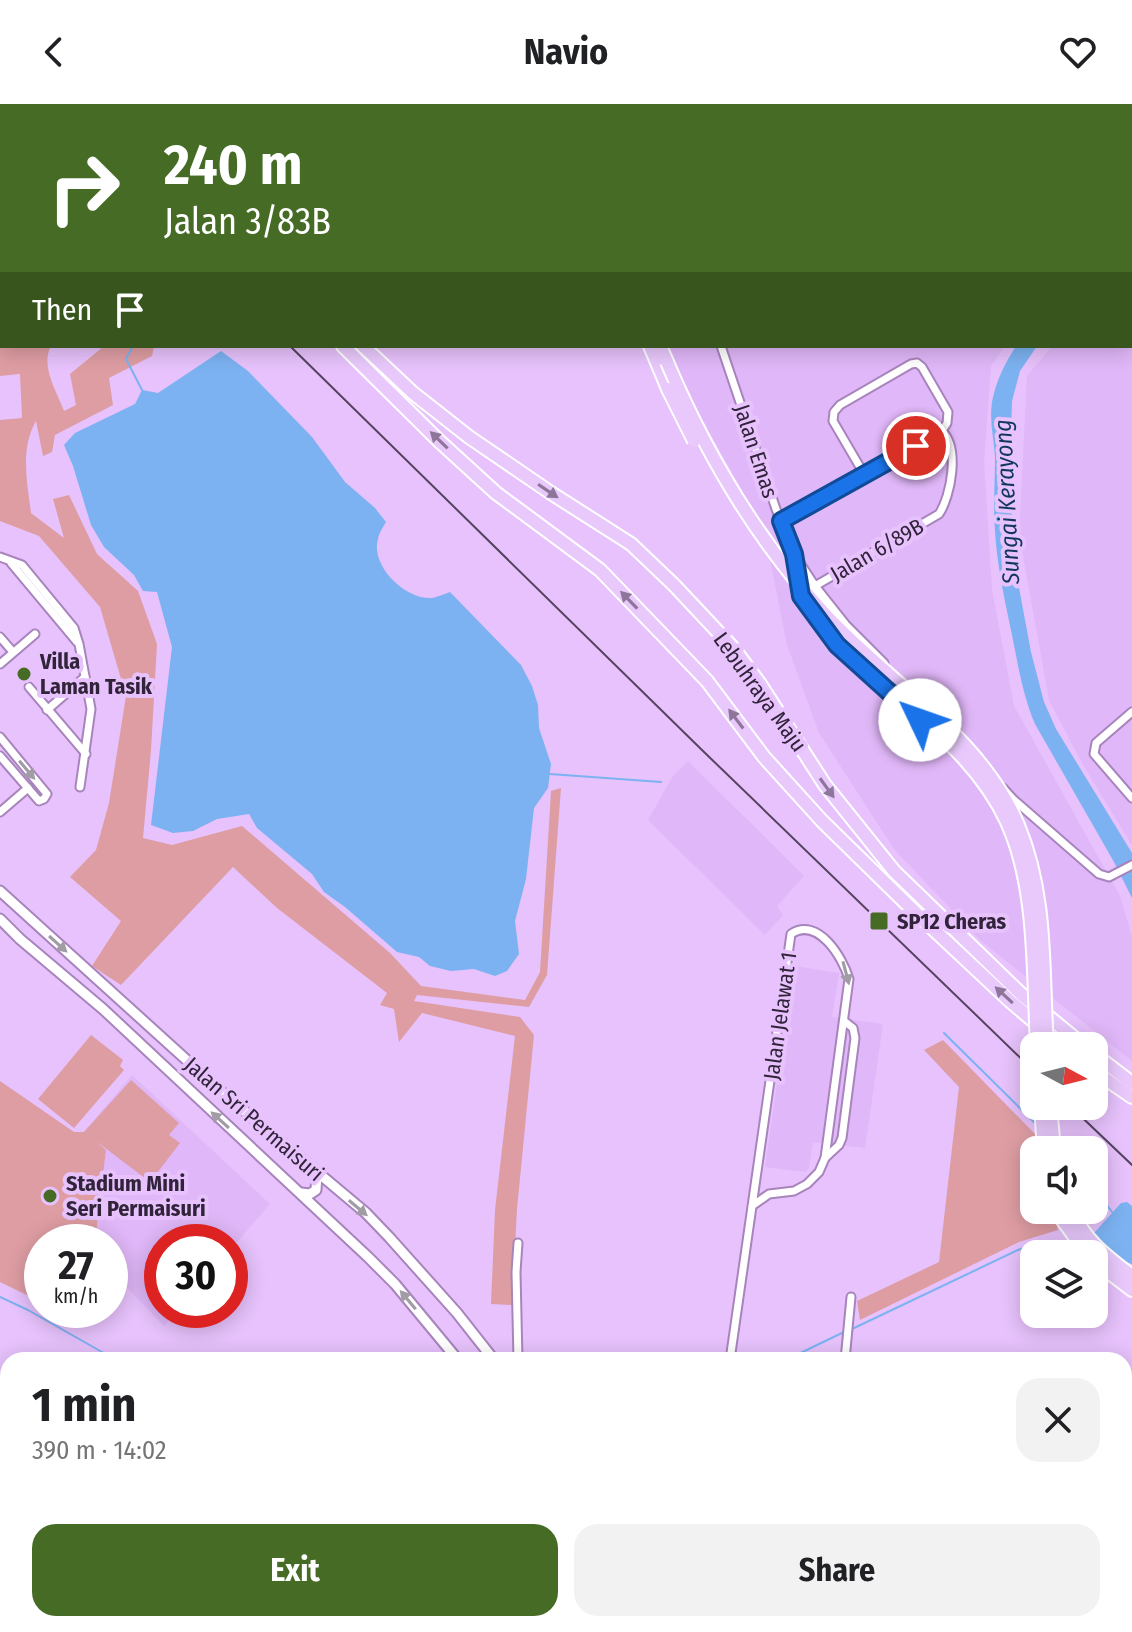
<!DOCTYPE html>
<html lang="en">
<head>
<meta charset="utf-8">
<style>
  body { margin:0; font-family:"Fira Sans Condensed",sans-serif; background:#f2f2f2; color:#202124; height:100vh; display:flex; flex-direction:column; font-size:30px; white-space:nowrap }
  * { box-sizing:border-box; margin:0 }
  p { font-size:26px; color:#757577 }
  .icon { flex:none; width:44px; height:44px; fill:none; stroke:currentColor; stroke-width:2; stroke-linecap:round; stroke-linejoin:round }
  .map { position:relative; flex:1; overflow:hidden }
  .panel { position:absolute; left:0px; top:1248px; width:1132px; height:280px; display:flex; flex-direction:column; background:#fff; border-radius:24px 24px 0 0; box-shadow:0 4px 20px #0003 }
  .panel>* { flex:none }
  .hud { position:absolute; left:0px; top:0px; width:1132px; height:244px; box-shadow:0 4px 20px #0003; background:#456b25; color:#fff; overflow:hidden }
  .needle { width:52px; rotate:97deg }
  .buttons { position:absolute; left:1020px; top:928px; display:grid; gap:16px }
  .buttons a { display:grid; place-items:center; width:88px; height:88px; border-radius:16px; background:#fff; box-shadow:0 4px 20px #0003; font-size:40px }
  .speed { position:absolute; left:24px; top:1120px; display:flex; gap:16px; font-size:40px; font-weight:700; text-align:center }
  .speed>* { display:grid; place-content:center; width:104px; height:104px; border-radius:50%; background:#fff; box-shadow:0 4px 20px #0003; line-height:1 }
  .speed small { font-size:20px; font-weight:400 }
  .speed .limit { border:12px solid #d22; background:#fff; color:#111 }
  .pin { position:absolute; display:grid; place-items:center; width:68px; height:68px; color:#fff; margin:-34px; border:4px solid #fff; border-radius:50%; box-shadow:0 2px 8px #0007 }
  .me { position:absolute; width:88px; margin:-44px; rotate:312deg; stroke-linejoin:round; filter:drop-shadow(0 0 6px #0008) }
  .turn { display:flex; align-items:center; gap:28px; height:168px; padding:0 32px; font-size:36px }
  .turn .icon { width:104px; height:104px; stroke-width:2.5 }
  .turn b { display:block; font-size:56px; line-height:68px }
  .then { display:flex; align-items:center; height:76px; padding:0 32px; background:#0003; gap:16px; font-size:30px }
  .round { display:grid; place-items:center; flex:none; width:84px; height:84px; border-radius:24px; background:#f2f2f2 }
  .summary { display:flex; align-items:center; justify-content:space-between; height:136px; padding:0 32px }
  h1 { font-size:48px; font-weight:700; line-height:60px }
  .button { display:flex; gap:16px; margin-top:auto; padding:16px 32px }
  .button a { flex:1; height:92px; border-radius:24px; background:#456b25; color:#fff; font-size:32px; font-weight:700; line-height:92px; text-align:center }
  .button a+a { background:#f2f2f2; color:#202124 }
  header { display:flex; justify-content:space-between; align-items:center; height:104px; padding:0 32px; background:#fff; font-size:36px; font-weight:700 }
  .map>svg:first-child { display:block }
  .built { fill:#e0b7f8 }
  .green { fill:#de9da3 }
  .water { fill:#7cb2f1 }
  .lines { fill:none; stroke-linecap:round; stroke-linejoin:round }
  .stream { stroke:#7cb2f1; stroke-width:2 }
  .minor-casing { stroke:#a884bc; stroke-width:11 }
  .tertiary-casing { stroke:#a884bc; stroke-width:13 }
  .motorway-casing { stroke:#fff; stroke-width:16 }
  .minor { stroke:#fff; stroke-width:7 }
  .tertiary { stroke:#fff; stroke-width:9 }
  .motorway { stroke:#e9c9fc; stroke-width:12 }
  .tram { stroke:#564360; stroke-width:2 }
  .motorway-bridge-casing { stroke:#fff; stroke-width:16; stroke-linecap:butt }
  .motorway-bridge { stroke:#e9c9fc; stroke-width:12 }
  .oneway { fill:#8d769a }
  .oneway2 { fill:#a29ca6 }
  .route-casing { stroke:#114b97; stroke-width:20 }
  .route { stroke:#1a73e8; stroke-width:14 }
  .poi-dot { fill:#456b25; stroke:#e7c2fc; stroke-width:3 }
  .labels { text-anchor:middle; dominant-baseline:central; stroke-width:8; stroke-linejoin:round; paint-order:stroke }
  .street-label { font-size:22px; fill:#312339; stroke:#e7c2fc }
  .poi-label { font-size:22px; font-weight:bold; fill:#312339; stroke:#e7c2fc; text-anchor:start }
  .water-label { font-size:24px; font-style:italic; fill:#11375f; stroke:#e7c2fc }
</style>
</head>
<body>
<header><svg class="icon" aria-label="back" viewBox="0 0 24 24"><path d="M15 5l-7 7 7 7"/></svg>Navio<svg class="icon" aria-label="heart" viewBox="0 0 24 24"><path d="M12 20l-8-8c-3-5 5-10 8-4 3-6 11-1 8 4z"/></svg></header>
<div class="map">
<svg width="1132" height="1528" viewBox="0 0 1132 1528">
  <rect width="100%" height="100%" fill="#e7c2fc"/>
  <g class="built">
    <polygon points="577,0 1106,0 1106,2 576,2"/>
    <polygon points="1132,143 1132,741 1083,661 1049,596 1019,430 1027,272 1052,242 1130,242 1130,146"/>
    <polygon points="669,242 1005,242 991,262 984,358 992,486 1014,602 1120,792 1132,833 1132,957 980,836 894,745 819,629 787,541 764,425 689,292"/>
    <polygon points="688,657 804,772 778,801 778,804 783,811 765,831 648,716 673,672"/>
    <polygon points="794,862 839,869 832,913 883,920 865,1044 813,1038 809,1063 806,1068 765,1063"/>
    <polygon points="132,971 270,1100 230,1146 230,1138 162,1138 162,1206 178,1206 164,1222 110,1166 110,1138 95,1138 106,1046 84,1028"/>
    <polygon points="0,1449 8,1453 8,1520 146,1520 162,1528 0,1528"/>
  </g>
  <g class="green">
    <path d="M0 72 2 74V242H51C40 262 57 288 64 307L76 301 70 270 104 242H154L152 252 109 274 113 301 55 331 52 348 43 352 36 317C20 345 27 378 31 409L64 434 53 395 69 391 97 450 138 487 157 540 151 646 143 734 172 741 242 722 390 849 421 882 525 896 540 868 551 687 561 684 547 871 529 903 417 891 414 897 520 913 534 931 517 1105 512 1201 491 1200 495 1106 515 932 422 909 399 938 394 905 380 901 387 889 277 804 233 763 121 881 92 862 121 817 70 773 96 746 109 699 126 592 100 503 39 432 0 417V316L22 314 20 270 0 272Z"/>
    <polygon points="91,931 123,956 120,962 124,966 74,1024 38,995"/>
    <polygon points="943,936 1035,1030 1039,1046 1034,1046 1034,1106 1053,1106 1058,1126 1019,1138 860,1216 857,1197 939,1158 959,983 924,946"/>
    <polygon points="131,976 179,1019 169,1031 180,1039 150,1078 96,1037 106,1046 95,1138 42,1138 42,1194 39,1197 0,1178 0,977 74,1028 84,1028"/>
  </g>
  <g class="water">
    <path d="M1016 242H1037L1020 267 1012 297 1011 329 1012 446 1031 548 1044 598 1056 625 1132 749V794L1114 758 1035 620C1023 592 1018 561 1012 531 1005 497 997 462 995 427 993 403 995 378 995 353 994 335 989 317 992 298 996 277 1005 259 1016 242Z"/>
    <path d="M221 247 248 267 312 333 345 378 375 404 386 418C383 423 379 429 378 435 370 462 406 496 432 494 437 493 444 490 450 488L521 561 532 582 538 601 539 624 551 660 548 684 534 704 526 775 515 817 519 850 507 867 495 872 474 865 451 867 430 862 419 853 397 848 345 803 324 788 312 770 257 724 249 710 217 715 193 727 173 729 151 721 172 543 157 488 143 487 134 471 104 443 91 421 73 362 64 341 75 329 135 300 142 286 158 289Z"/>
    <polygon points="1127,1098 1132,1102 1132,1160 1112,1154 1095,1132 1094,1129 1121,1099"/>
  </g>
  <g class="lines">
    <g class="stream">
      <polyline points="133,242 126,255 142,286"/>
      <polyline points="550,670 661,678"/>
      <polyline points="944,929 1037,1021"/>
      <polyline points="1094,1083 1112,1108"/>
      <polyline points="0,1193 28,1206 116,1256"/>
      <polyline points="852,1225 1018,1146 1045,1137 1074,1139"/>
      <polyline points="786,1256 846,1227"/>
      <polyline points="454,1528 455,1520"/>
    </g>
    <defs>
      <g id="minor">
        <polyline points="703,2 703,0"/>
        <polyline points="721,242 776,405 794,450 815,482 846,521 884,559"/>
        <polyline points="781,417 942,327"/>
        <polyline points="794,452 801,492 810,504"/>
        <polyline points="0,453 22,461 74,524 79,540 91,605 80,683"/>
        <polyline points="11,459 77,538"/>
        <path d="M815 482 939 410C951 392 960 344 942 327L947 319 948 308 922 263 917 259 911 260 840 301 834 308 833 317 864 370"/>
        <polyline points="0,533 13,548"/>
        <polyline points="0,560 35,530"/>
        <polyline points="29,583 86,650"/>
        <polyline points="47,606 85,573"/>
        <polyline points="1132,608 1096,639 1094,650 1132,694"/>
        <polyline points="0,633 47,690 44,695 39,697 0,652"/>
        <polyline points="1003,684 1014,696 1099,770 1109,773 1132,761"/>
        <polyline points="0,708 28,684"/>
        <polyline points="825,1054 839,1041 842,1034 855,934 853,924 844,917"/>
        <polyline points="518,1139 516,1168 518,1256"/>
        <path d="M730 1256 791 830C818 812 843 854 849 875L825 1054 819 1068 807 1080 794 1087 769 1090 752 1102"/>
        <polyline points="845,1256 851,1193"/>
        <polyline points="1124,1342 1124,1349"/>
        <polyline points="1124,1471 1132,1471"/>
        <polyline points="700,1520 704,1528"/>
        <polyline points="215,1528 215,1520"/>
        <polyline points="478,1528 479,1520"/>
        <polyline points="1037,1528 1038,1520"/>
        <polyline points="1093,1528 1094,1520"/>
      </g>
      <g id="tertiary">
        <polyline points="0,787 223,989 366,1109 389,1133 457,1209 494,1256"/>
        <polyline points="0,815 20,835 103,905 368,1153 395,1180 458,1256"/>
        <polyline points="301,1089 310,1090 316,1086 317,1070"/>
        <polyline points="1124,1441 1132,1442"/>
        <polyline points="1124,1451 1132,1452"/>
        <polyline points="974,1528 975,1520"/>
      </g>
      <g id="motorway">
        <polyline points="135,0 136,2"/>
        <polyline points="150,0 151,2"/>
        <polyline points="491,0 494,2"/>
        <polyline points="516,0 518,2"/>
        <polyline points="564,2 565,0"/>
        <polyline points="343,242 439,337 496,389 600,466 707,577 764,653 822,717 916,809 1011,898 1063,942"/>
        <polyline points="363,242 413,289 469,333 551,389 631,440 674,481 734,545 760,580 825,681 894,767 1021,890 1084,942"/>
        <polyline points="650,242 668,285"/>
        <polyline points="660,242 667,258"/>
        <polyline points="1094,950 1132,979"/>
        <polyline points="1094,967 1132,993"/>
        <polyline points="1041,1002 1044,1046"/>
        <polyline points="1050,1002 1054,1046"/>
        <polyline points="1059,1106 1062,1115 1087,1150"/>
        <path d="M1071 1106C1086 1138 1105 1151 1132 1172"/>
        <polyline points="1094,1157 1132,1186"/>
      </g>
    </defs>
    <use href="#minor" class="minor-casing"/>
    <use href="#tertiary" class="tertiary-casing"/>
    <use href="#motorway" class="motorway-casing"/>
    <use href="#minor" class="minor"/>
    <use href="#tertiary" class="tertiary"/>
    <use href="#motorway" class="motorway"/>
    <g class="tram">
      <polyline points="84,0 85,2"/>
      <polyline points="290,242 703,647 1034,967"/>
      <polyline points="1070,1002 1132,1061"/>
    </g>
    <defs>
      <g id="motorway-bridge">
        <path d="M667 258C706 350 756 435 824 509 888 579 980 631 1018 721 1048 793 1042 866 1047 942"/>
        <polyline points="668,285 694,337"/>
        <path d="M809 503 823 521C847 544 871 567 895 589 937 627 983 665 1007 718 1037 783 1033 871 1037 942"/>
      </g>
    </defs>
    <use href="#motorway-bridge" class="motorway-bridge-casing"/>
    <use href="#motorway-bridge" class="motorway-bridge"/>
  </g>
  <defs><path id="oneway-solid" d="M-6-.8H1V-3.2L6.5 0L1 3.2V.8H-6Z" transform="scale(2)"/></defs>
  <g class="oneway">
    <use href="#oneway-solid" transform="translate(439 336) rotate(-136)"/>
    <use href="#oneway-solid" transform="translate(548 387) rotate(34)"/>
    <use href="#oneway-solid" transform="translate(629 496) rotate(-134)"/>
    <use href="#oneway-solid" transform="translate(736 615) rotate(-127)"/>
    <use href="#oneway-solid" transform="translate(827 684) rotate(54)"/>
    <use href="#oneway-solid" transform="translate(1004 891) rotate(-137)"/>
  </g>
  <g class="oneway2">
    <use href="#oneway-solid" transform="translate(27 666) rotate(50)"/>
    <use href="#oneway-solid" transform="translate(58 840) rotate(42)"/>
    <use href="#oneway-solid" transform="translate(846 869) rotate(75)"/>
    <use href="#oneway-solid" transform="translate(220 1016) rotate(-138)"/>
    <use href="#oneway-solid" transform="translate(358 1104) rotate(40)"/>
    <use href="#oneway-solid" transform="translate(408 1196) rotate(-130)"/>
  </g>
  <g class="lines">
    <defs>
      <polyline id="route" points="916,342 781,417 794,450 801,492 837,541 920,616"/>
    </defs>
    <use href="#route" class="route-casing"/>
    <use href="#route" class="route"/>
  </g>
  <g class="poi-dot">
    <circle cx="24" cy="570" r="8"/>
    <rect x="869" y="807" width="20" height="20" rx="4"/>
    <circle cx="50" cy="1092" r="8"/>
  </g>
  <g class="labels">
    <g class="street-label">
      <text transform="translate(756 347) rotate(72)">Jalan Emas</text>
      <text transform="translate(877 446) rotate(-30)">Jalan 6/89B</text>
      <text transform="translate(760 588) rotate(54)">Lebuhraya Maju</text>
      <text transform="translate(780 912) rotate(-82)">Jalan Jelawat 1</text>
      <text transform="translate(254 1015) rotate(41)">Jalan Sri Permaisuri</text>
    </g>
    <g class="poi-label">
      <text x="40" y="557">Villa<tspan x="40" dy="25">Laman Tasik</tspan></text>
      <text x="897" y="817">SP12 Cheras</text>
      <text x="66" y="1079">Stadium Mini<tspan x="66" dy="25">Seri Permaisuri</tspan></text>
    </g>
    <g class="water-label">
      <text transform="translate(1007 398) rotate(-93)">Sungai Kerayong</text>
    </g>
  </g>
</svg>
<div class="buttons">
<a><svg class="needle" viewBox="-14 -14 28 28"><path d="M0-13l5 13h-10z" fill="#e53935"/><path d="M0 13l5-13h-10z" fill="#757577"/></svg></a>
<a><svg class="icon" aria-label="sound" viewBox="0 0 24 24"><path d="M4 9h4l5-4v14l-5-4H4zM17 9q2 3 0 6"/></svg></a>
<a><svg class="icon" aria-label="layers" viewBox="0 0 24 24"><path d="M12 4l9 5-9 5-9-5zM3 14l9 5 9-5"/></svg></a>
</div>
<div class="speed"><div>27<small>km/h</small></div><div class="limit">30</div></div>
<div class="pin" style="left:916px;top:342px;background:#d93025"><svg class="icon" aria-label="arrive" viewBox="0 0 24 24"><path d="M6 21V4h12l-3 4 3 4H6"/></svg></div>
<svg class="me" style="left:920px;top:616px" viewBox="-20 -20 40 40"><circle r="19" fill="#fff"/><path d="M0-13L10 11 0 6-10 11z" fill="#1a73e8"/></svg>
<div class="hud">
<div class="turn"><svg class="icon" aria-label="right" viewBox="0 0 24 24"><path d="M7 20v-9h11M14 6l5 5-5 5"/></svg><div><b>240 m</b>Jalan 3/83B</div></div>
<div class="then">Then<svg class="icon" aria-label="arrive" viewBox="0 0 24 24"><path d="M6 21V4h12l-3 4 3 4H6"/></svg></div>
</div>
<section class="panel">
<div class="summary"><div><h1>1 min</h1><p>390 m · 14:02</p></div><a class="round"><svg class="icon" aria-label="close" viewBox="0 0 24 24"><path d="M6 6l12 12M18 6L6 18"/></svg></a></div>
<div class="button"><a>Exit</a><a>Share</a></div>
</section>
</div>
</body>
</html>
